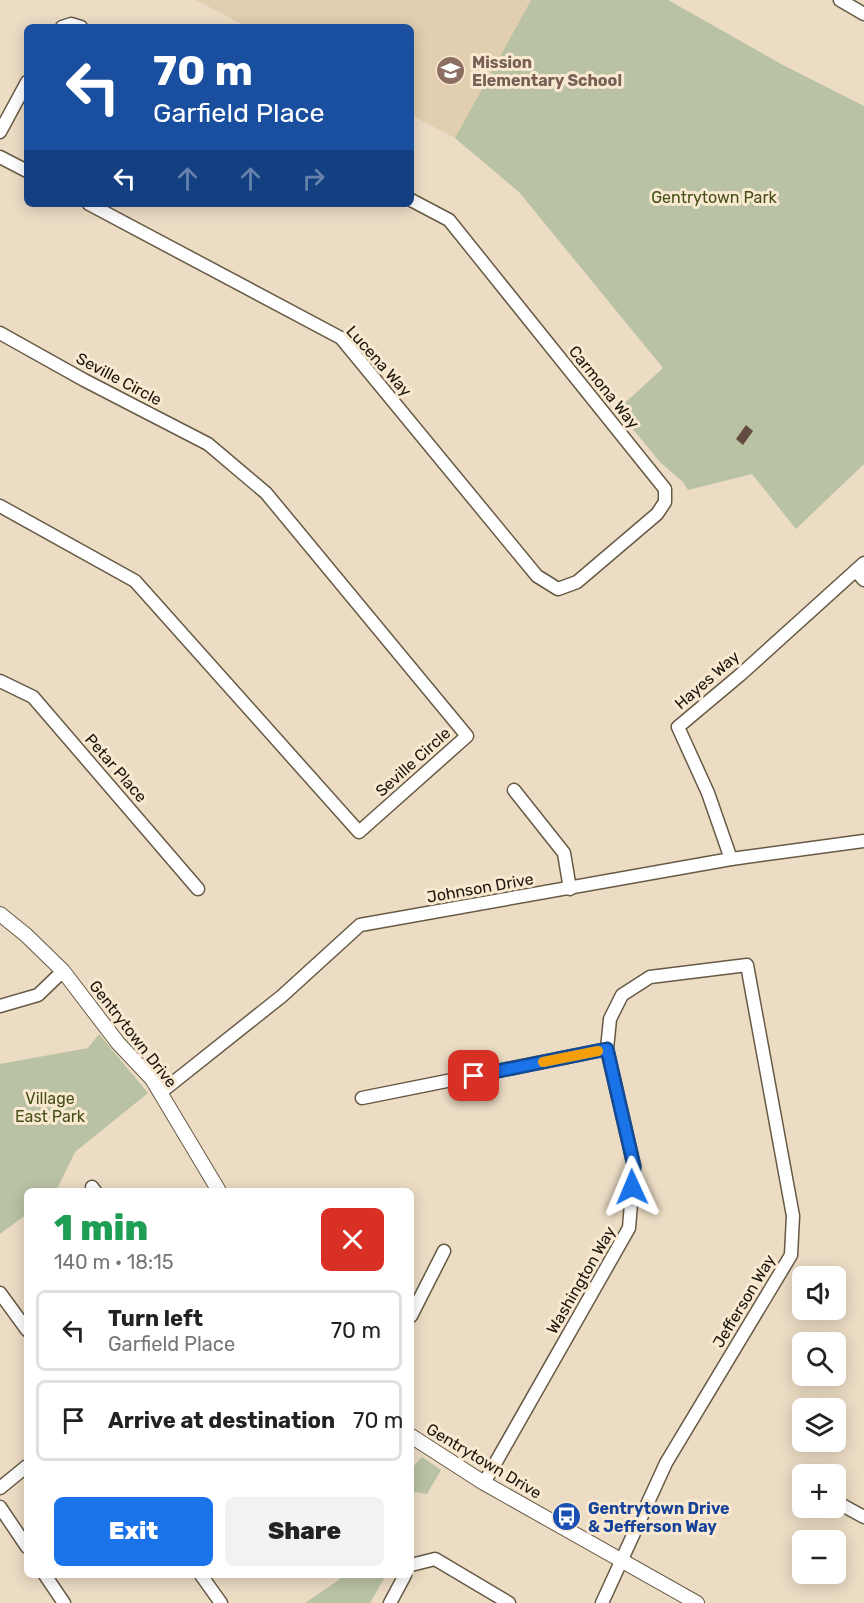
<!DOCTYPE html>
<html lang="en">
<head>
<meta charset="utf-8">
<style>
  body { margin:0; font-family:Rubik,sans-serif; background:#f2f2f2; color:#222; height:100vh; display:flex; flex-direction:column; font-size:22px; white-space:nowrap }
  * { box-sizing:border-box; margin:0 }
  p { font-size:20px; color:#767676 }
  .icon { flex:none; width:33px; height:33px; fill:none; stroke:currentColor; stroke-width:2; stroke-linecap:round; stroke-linejoin:round }
  .map { position:relative; flex:1; overflow:hidden }
  .drawer { position:absolute; left:24px; top:1188px; width:390px; height:390px; display:flex; flex-direction:column; background:#fff; border-radius:9px; box-shadow:0 3px 15px #0003 }
  .drawer>* { flex:none }
  .top-card { position:absolute; left:24px; top:24px; width:390px; height:183px; border-radius:9px; box-shadow:0 3px 15px #0003; background:#1a4fa0; color:#fff; overflow:hidden }
  .controls { position:absolute; left:792px; top:1266px; display:grid; gap:12px }
  .controls a { display:grid; place-items:center; width:54px; height:54px; border-radius:9px; background:#fff; box-shadow:0 3px 15px #0003; font-size:30px }
  .pin { position:absolute; display:grid; place-items:center; width:51px; height:51px; color:#fff; margin:-26px; border-radius:12px; box-shadow:0 3px 9px #0006 }
  .me { position:absolute; width:66px; margin:-33px; rotate:359deg; stroke-linejoin:round; filter:drop-shadow(0 0 4px #0008) }
  .turn { display:flex; align-items:center; gap:21px; height:126px; padding:0 30px; font-size:27px }
  .turn .icon { width:78px; height:78px; stroke-width:2.5 }
  .turn b { display:block; font-size:42px; line-height:51px }
  .lanes { display:flex; align-items:center; height:57px; padding:0 30px; background:#0003; justify-content:center; gap:30px; direction:ltr }
  .lanes .off { opacity:.35 }
  .round { display:grid; place-items:center; flex:none; width:63px; height:63px; border-radius:9px; background:#f2f2f2 }
  .summary { display:flex; align-items:center; justify-content:space-between; height:102px; padding:0 30px }
  h1 { font-size:36px; font-weight:800; line-height:45px; color:#1e9e55 }
  .button { display:flex; gap:12px; margin-top:auto; padding:12px 30px }
  .button a { flex:1; height:69px; border-radius:9px; background:#1a73e8; color:#fff; font-size:24px; font-weight:800; line-height:69px; text-align:center }
  .button a+a { background:#f2f2f2; color:#222 }
  ul { padding:0; list-style:none }
  li { display:flex; align-items:center; gap:18px; height:81px; margin:0 12px 9px; padding:0 18px; border:3px solid #e0e0e0; border-radius:9px }
  li div { flex:1 }
  li b { display:block; font-size:22px }
  li em { font-style:normal }
  .map>svg:first-child { display:block }
  .built { fill:#e2ceb0 }
  .green { fill:#bac2a4 }
  .building { fill:#634c41 }
  .lines { fill:none; stroke-linecap:round; stroke-linejoin:round }
  .minor-casing { stroke:#675a45; stroke-width:15 }
  .tertiary-casing { stroke:#675a45; stroke-width:16 }
  .minor { stroke:#fff; stroke-width:12 }
  .tertiary { stroke:#fff; stroke-width:14 }
  .route-casing { stroke:#114b97; stroke-width:15 }
  .route { stroke:#1a73e8; stroke-width:10 }
  .slow { stroke:#f59e0b; stroke-width:10 }
  .labels { text-anchor:middle; dominant-baseline:central; stroke-width:6; stroke-linejoin:round; paint-order:stroke }
  .education-label { font-size:16px; font-weight:bold; fill:#785e54; stroke:#f9e9d1; text-anchor:start }
  .park-label { font-size:16px; fill:#444f16; stroke:#f9e9d1 }
  .street-label { font-size:16px; fill:#1a150c; stroke:#f9e9d1 }
  .transit-label { font-size:16px; font-weight:bold; fill:#164399; stroke:#f9e9d1; text-anchor:start }
</style>
</head>
<body>
<div class="map">
<svg width="864" height="1603" viewBox="0 0 864 1603">
  <rect width="100%" height="100%" fill="#ecdcc4"/>
  <polygon class="built" points="196,0 531,0 455,138 411,115 411,27 247,27"/>
  <g class="green">
    <polygon points="531,0 668,0 781,64 864,106 864,464 796,529 752,474 688,490 683,482 660,462 617,410 663,368 519,192 455,138"/>
    <polygon points="99,1034 148,1093 75,1152 56,1191 27,1191 27,1214 0,1234 0,1064 88,1048"/>
    <polygon points="422,1457 441,1470 427,1494 416,1492 411,1494 411,1469"/>
    <polygon points="346,1575 386,1575 370,1603 305,1603"/>
  </g>
  <polygon class="building" points="746,425 753,431 743,445 736,439"/>
  <g class="lines">
    <defs>
      <g id="minor">
        <polyline points="840,0 864,14"/>
        <polyline points="62,27 71,24 81,27"/>
        <polyline points="0,132 27,82"/>
        <polyline points="0,157 27,171"/>
        <polyline points="89,204 341,338 537,576 558,589 577,582 657,514 665,502 665,489 449,220 411,200"/>
        <polyline points="0,333 84,380 208,444 266,493 467,736 359,832 135,581 0,506"/>
        <polyline points="856,571 864,580"/>
        <polyline points="0,681 33,697 198,889"/>
        <polyline points="514,790 564,853 570,889"/>
        <polyline points="731,859 708,793 678,727 740,675 864,563"/>
        <polyline points="0,1006 38,995 63,971"/>
        <polyline points="160,1093 282,996 360,925 731,859 864,841"/>
        <polyline points="362,1098 607,1049"/>
        <polyline points="92,1187 95,1191"/>
        <polyline points="0,1293 27,1330"/>
        <polyline points="411,1316 444,1251"/>
        <polyline points="484,1483 629,1228 634,1166 607,1049 610,1019 622,995 650,977 747,965 793,1216 791,1255 666,1463 602,1603"/>
        <polyline points="0,1488 27,1466"/>
        <polyline points="842,1505 864,1517"/>
        <polyline points="0,1507 27,1547"/>
        <polyline points="411,1565 435,1559 509,1603"/>
        <polyline points="45,1575 64,1603"/>
        <polyline points="201,1575 221,1603"/>
        <polyline points="390,1603 405,1575"/>
      </g>
      <g id="tertiary">
        <polyline points="0,914 26,935 63,971 118,1043 152,1079 219,1191"/>
        <polyline points="411,1436 484,1483 697,1603"/>
      </g>
    </defs>
    <use href="#minor" class="minor-casing"/>
    <use href="#tertiary" class="tertiary-casing"/>
    <use href="#minor" class="minor"/>
    <use href="#tertiary" class="tertiary"/>
  </g>
  <g class="lines">
    <defs>
      <polyline id="route" points="474,1076 607,1049 634,1166 632,1187"/>
    </defs>
    <use href="#route" class="route-casing"/>
    <use href="#route" class="route"/>
    <polyline class="slow" points="543,1062 598,1051"/>
  </g>
  <defs>
    <symbol id="school-disc" viewBox="-11 -11 22 22"><circle r="9.5" fill="#8d6e63" stroke="#f9e9d1"/><path d="M0-5L7-2L0 1L-7-2ZM-4 1L0 2.5L4 1V4Q0 6-4 4Z" fill="#fff"/></symbol>
    <symbol id="bus-disc" viewBox="-11 -11 22 22"><circle r="9.5" fill="#1a4fb4" stroke="#f9e9d1"/><path d="M-5-6H5V4H4V6H2V4H-2V6H-4V4H-5ZM-3.5-4V0h7V-4ZM-3.5 1.2v1.5H-2V1.2ZM2 1.2v1.5H3.5V1.2Z" fill="#fff"/></symbol>
  </defs>
  <g fill-rule="evenodd">
    <use href="#school-disc" x="434" y="54" width="33" height="33"/>
    <use href="#bus-disc" x="550" y="1500" width="33" height="33"/>
  </g>
  <g class="labels">
    <g class="education-label">
      <text x="472" y="62">Mission<tspan x="472" dy="18">Elementary School</tspan></text>
    </g>
    <g class="park-label">
      <text x="714" y="197">Gentrytown Park</text>
      <text x="50" y="1098">Village<tspan x="50" dy="18">East Park</tspan></text>
    </g>
    <g class="street-label">
      <text transform="translate(379 361) rotate(48)">Lucena Way</text>
      <text transform="translate(119 379) rotate(28)">Seville Circle</text>
      <text transform="translate(604 387) rotate(51)">Carmona Way</text>
      <text transform="translate(707 680) rotate(-41)">Hayes Way</text>
      <text transform="translate(413 762) rotate(-42)">Seville Circle</text>
      <text transform="translate(116 768) rotate(49)">Petar Place</text>
      <text transform="translate(480 888) rotate(-10)">Johnson Drive</text>
      <text transform="translate(133 1034) rotate(52)">Gentrytown Drive</text>
      <text transform="translate(581 1280) rotate(-60)">Washington Way</text>
      <text transform="translate(744 1301) rotate(-59)">Jefferson Way</text>
      <text transform="translate(484 1461) rotate(31)">Gentrytown Drive</text>
    </g>
    <g class="transit-label">
      <text x="588" y="1508">Gentrytown Drive<tspan x="588" dy="18">&amp; Jefferson Way</tspan></text>
    </g>
  </g>
</svg>
<div class="controls">
<a><svg class="icon" aria-label="sound" viewBox="0 0 24 24"><path d="M4 9h4l5-4v14l-5-4H4zM17 9q2 3 0 6"/></svg></a>
<a><svg class="icon" aria-label="search" viewBox="0 0 24 24"><circle cx="10" cy="10" r="6"/><path d="M15 15l6 6"/></svg></a>
<a><svg class="icon" aria-label="layers" viewBox="0 0 24 24"><path d="M12 4l9 5-9 5-9-5zM3 14l9 5 9-5"/></svg></a>
<a>+</a>
<a>−</a>
</div>
<div class="pin" style="left:474px;top:1076px;background:#d93025"><svg class="icon" aria-label="arrive" viewBox="0 0 24 24"><path d="M6 21V4h12l-3 4 3 4H6"/></svg></div>
<svg class="me" style="left:632px;top:1187px" viewBox="-20 -20 40 40"><path d="M0-17L14 15 0 8-14 15z" fill="#1a73e8" stroke="#fff" stroke-width="4"/></svg>
<div class="top-card">
<div class="turn"><svg class="icon" aria-label="left" viewBox="0 0 24 24"><path d="M17 20v-9H6M10 6l-5 5 5 5"/></svg><div><b>70 m</b>Garfield Place</div></div>
<div class="lanes"><svg class="icon" aria-label="left" viewBox="0 0 24 24"><path d="M17 20v-9H6M10 6l-5 5 5 5"/></svg><svg class="icon off" aria-label="ahead" viewBox="0 0 24 24"><path d="M12 20V5M6 11l6-6 6 6"/></svg><svg class="icon off" aria-label="ahead" viewBox="0 0 24 24"><path d="M12 20V5M6 11l6-6 6 6"/></svg><svg class="icon off" aria-label="right" viewBox="0 0 24 24"><path d="M7 20v-9h11M14 6l5 5-5 5"/></svg></div>
</div>
<section class="drawer">
<div class="summary"><div><h1>1 min</h1><p>140 m · 18:15</p></div><a class="round" style="background:#d93025;color:#fff"><svg class="icon" aria-label="close" viewBox="0 0 24 24"><path d="M6 6l12 12M18 6L6 18"/></svg></a></div>
<ul>
<li><svg class="icon" aria-label="left" viewBox="0 0 24 24"><path d="M17 20v-9H6M10 6l-5 5 5 5"/></svg><div><b>Turn left</b><p>Garfield Place</p></div><em>70 m</em></li>
<li><svg class="icon" aria-label="arrive" viewBox="0 0 24 24"><path d="M6 21V4h12l-3 4 3 4H6"/></svg><div><b>Arrive at destination</b></div><em>70 m</em></li>
</ul>
<div class="button"><a>Exit</a><a>Share</a></div>
</section>
</div>
</body>
</html>
